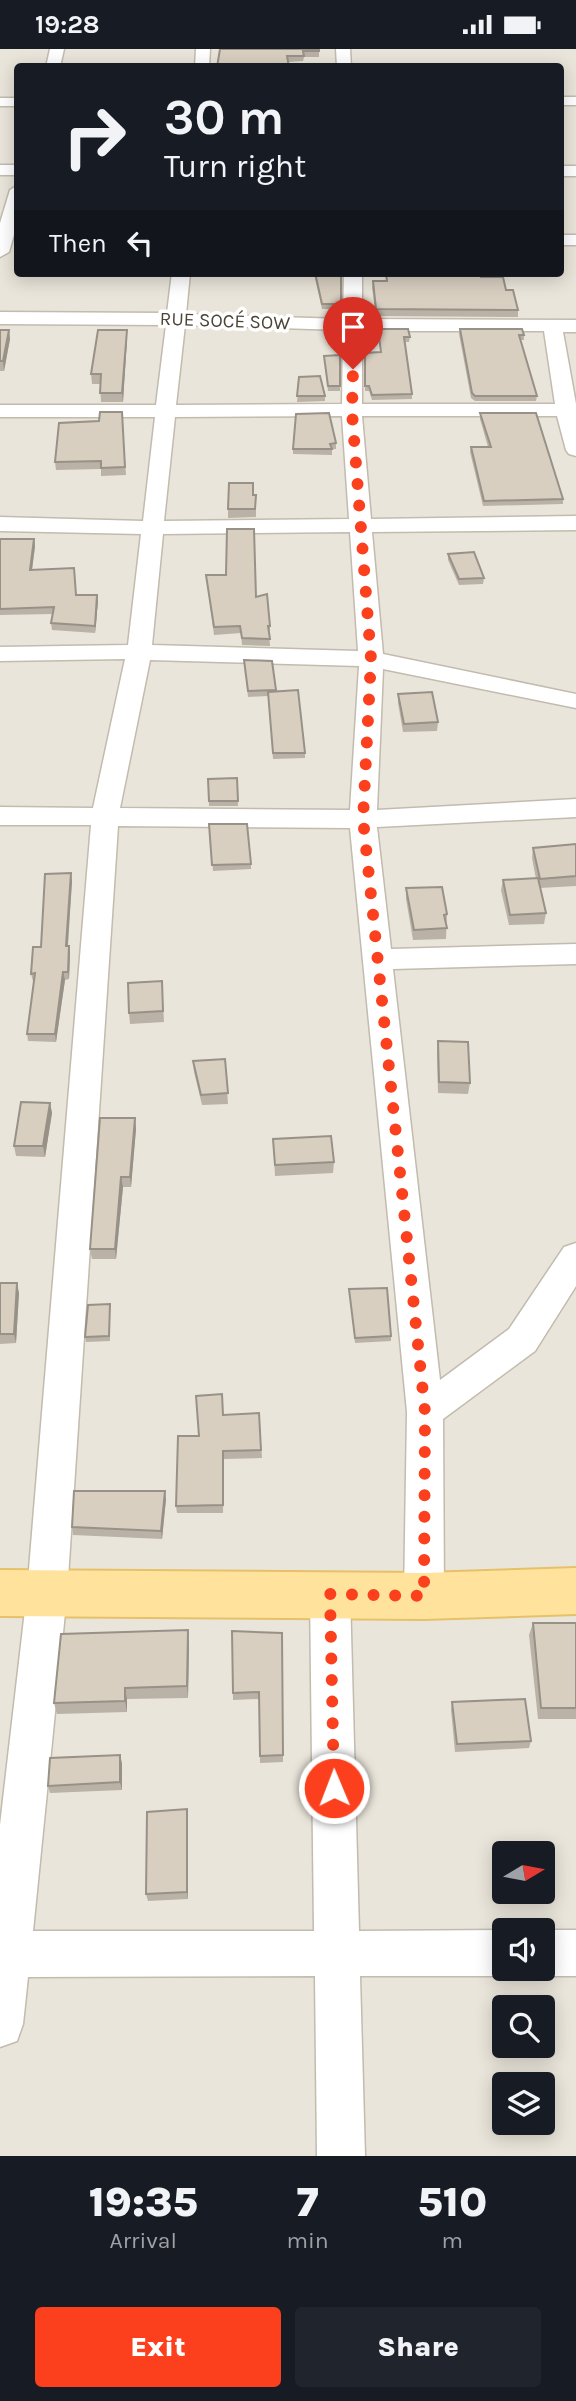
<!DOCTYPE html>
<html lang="en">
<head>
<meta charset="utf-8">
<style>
  body { margin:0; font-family:Karla,sans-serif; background:#20242c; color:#f1f3f6; height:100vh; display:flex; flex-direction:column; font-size:26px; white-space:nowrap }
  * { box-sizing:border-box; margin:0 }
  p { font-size:23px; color:#9ea1a6 }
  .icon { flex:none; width:38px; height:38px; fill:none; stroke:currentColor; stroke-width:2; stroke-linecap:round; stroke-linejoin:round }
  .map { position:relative; height:2107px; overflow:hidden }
  .sheet { display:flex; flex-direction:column; background:#171b24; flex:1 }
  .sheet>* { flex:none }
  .banner { position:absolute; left:14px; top:14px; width:550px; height:214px; border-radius:7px; box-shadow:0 4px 18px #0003; background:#171b24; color:#f1f3f6; overflow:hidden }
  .needle { width:46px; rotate:80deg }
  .fabs { position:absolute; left:492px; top:1792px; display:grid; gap:14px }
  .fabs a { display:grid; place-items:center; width:63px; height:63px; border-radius:7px; background:#171b24; box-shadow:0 4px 18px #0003; font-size:35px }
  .pin { position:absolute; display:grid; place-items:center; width:60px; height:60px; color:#fff; margin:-72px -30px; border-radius:50% 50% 50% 0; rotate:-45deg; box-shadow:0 0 7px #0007 }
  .pin .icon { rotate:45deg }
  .me { position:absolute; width:77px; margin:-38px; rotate:359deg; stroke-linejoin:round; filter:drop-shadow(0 0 5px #0008) }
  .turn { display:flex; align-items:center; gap:24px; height:147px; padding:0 35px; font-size:32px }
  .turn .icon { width:91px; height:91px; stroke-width:2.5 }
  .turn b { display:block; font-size:49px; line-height:60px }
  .then { display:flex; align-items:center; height:66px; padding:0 35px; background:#0003; gap:14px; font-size:26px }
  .eta { display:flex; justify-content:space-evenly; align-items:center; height:119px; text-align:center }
  .eta b { font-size:42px; font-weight:800; line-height:49px }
  .button { display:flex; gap:14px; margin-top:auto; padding:14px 35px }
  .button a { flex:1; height:80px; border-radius:7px; background:#fc3f1d; color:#fff; font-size:28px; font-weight:800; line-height:80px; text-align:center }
  .button a+a { background:#20242c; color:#f1f3f6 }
  .status { display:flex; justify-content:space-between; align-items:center; height:49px; padding:0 35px; background:#171b24; direction:ltr }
  .status svg { height:19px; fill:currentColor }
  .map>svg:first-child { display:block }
  .residential { fill:#eae5da; fill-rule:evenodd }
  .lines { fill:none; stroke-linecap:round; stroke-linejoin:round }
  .minor-casing { stroke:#c2bbae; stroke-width:3 }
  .major-casing { stroke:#e6c16a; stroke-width:4 }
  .minor { fill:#fff; fill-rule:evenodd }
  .major { fill:#ffe39c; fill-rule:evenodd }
  .wall { fill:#bab2a6 }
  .shaded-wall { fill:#979187 }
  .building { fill:#d8cfc1; stroke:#979187; stroke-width:2 }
  .route { stroke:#fc3f1d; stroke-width:12; stroke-dasharray:0 21.6 }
  .labels { text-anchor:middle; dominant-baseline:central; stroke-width:7; stroke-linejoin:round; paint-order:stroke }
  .far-street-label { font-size:19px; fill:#4b4439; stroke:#fff }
</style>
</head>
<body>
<div class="status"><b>19:28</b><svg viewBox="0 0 49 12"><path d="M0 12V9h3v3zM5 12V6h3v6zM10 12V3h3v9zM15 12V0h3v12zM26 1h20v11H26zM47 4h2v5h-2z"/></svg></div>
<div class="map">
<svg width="576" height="2107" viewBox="0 0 576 2107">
  <rect width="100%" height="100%" fill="#f6f3ec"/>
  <path class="residential" d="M0 0H576V2107H0ZM18 18H560V224H18ZM504 1804H542V1843H504ZM504 1881H542V1920H504ZM504 1958H542V1997H504ZM504 2035H542V2074H504Z"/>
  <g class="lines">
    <defs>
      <g id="minor">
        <polygon points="50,0 64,0 60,18 46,18"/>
        <polygon points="196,0 210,0 209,18 195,18"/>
        <polygon points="336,0 350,0 351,18 337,18"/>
        <rect x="560" y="48" width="16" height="8"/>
        <rect x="0" y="49" width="18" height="8"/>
        <rect x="0" y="116" width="18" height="10"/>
        <rect x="560" y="117" width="16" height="10"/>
        <polygon points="18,136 18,172 9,203 0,208 0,174 10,141"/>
        <rect x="560" y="186" width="16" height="10"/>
        <path d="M172 224H190L186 265 343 270 344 224H362V270L576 271V283H563L576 355V407L569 405 566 401 557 367H362L371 470 576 467V481L372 483 383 605 576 645V659L383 620 377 761 576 750V768L377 778 391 900 576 895V915L393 920 440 1331 509 1280 564 1198 576 1194V1237L535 1302 443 1370 444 1547 438 1560 424 1566 410 1560 404 1547 407 1363 350 779 118 777 67 1544 33 1882H314L310 1545 316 1532 330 1526 344 1532 350 1545 359 1882 504 1881V1920H520L504 1927H360L365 2107H317L315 1927 28 1928 23 1975 17 1992 0 1998V1776L27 1544 91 776H0V758L93 759 125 610 0 612V598L128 596 141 485 0 482V468L143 472 155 368H0V356H156L166 276 0 275V263L167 264ZM185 276 343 281 342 355 176 356ZM362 282H544L555 355H362ZM342 367 349 470 164 472 175 368ZM350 483 358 602 152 596 163 485ZM150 611 359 617 350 761 120 759Z"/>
        <polygon points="542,1881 576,1881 576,1927 542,1927 526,1920 542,1920"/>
      </g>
      <polygon id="major" points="576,1519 576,1565 424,1570 0,1567 0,1521 424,1524"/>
    </defs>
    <use href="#minor" class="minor-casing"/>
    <use href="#major" class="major-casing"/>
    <use href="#minor" class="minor"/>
    <use href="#major" class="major"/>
  </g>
  <g class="wall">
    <polygon points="319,0 319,8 304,8 303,12 217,18"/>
    <polygon points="314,224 340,224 341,227 341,260 322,260"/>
    <polygon points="385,224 480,224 481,228 506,241 518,261 518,268 376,267 372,239 373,232 386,232"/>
    <polygon points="378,280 410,288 409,293 404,293 412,345 412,350 372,351 369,342 365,342 365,304 381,303"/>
    <polygon points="460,280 524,286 524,291 520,291 537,347 536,352 475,352 471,349 459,285"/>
    <polygon points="0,281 9,281 10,290 4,322 0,322"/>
    <polygon points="127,281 127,290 123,353 101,353 100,335 92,335 91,325"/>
    <polygon points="340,306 340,342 328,342 324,307"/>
    <polygon points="299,328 325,347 325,352 297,353"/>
    <polygon points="122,363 126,426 101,427 101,420 56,421 55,413 99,372"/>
    <polygon points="480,364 563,450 563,455 483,457 470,403 471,398 488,398 480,370"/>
    <polygon points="336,394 336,400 332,400 332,406 293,405 293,400"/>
    <polygon points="253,446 256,454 256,468 228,469 228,460"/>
    <polygon points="0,490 34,490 35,497 32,521 76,546 98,552 95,584 52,581 51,574 53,565 0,566"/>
    <polygon points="448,505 484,529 483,535 459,536 448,511"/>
    <polygon points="206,526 256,548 270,577 270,584 269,584 270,597 242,596 241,584 214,586"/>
    <polygon points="244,611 272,612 276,642 305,704 305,709 273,710 268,647 248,648"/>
    <polygon points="398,645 438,673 437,682 403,683 398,654"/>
    <polygon points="237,729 238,757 209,757 208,730"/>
    <polygon points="209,775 251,815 251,820 213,822"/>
    <polygon points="576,795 576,837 540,839 546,864 544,875 509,876 501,841 503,831 536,830 532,809 533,799"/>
    <polygon points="72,832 68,897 69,897 70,904 69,930 65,931 56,993 28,992 27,985 34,932 33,932 31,925 41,898"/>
    <polygon points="406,839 447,865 446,890 413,891 406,850"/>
    <polygon points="162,932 164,973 130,975 129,964"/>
    <polygon points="438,992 470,1034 468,1045 438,1044 437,1003"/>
    <polygon points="225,1010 228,1055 202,1056 194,1023 193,1012"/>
    <polygon points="50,1054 52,1064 45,1108 16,1107 14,1097"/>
    <polygon points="135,1069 136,1080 131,1138 123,1138 116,1210 92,1210 90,1200"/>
    <polygon points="273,1090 334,1113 333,1124 275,1127"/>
    <polygon points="0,1234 19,1244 16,1294 0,1295"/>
    <polygon points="349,1240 391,1287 391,1292 355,1294"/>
    <polygon points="110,1255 110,1292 86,1293 85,1288"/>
    <polygon points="259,1364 262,1409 224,1410 223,1464 177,1464 176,1457 199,1387 223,1366"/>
    <polygon points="166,1450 162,1490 73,1486 72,1478"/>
    <polygon points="533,1574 576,1574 576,1670 538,1670 529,1586"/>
    <polygon points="232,1582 282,1584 283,1713 260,1714 259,1650 233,1651"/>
    <polygon points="189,1593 188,1649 127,1650 127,1663 57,1665 54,1654"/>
    <polygon points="452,1653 531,1692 529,1699 455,1703 451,1661"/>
    <polygon points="122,1714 122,1741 50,1744 48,1737"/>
    <polygon points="188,1768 188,1850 148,1852 146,1845"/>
  </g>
  <g class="shaded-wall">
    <polygon points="9,281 10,290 4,322 3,312"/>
    <polygon points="127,281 127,290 123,353 122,344"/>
    <polygon points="34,490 35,497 31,528 30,521"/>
    <polygon points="97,546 98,552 95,584 95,577"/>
    <polygon points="71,824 72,832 67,905 66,897"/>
    <polygon points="69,897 70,904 69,930 68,923"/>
    <polygon points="63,923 65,931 56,993 55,985"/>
    <polygon points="50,1054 52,1064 45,1108 43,1097"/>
    <polygon points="135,1069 136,1080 131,1138 130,1128"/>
    <polygon points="121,1128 123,1138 116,1210 115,1200"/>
    <polygon points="17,1234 19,1244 16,1294 14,1285"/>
    <polygon points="165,1442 166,1450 162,1490 161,1482"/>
    <polygon points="188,1581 189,1593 188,1649 187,1637"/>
    <polygon points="125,1639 127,1650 127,1663 125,1652"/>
    <polygon points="120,1706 122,1714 122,1741 120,1733"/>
    <polygon points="187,1760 188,1768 188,1850 187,1843"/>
  </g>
  <g class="building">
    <polygon points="220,0 319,0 319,2 303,2 304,7 287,7 289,18 217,18"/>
    <polygon points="315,224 340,224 341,227 341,255 322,255"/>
    <polygon points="386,224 480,224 481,228 503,228 506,241 513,241 518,261 376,260 373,232 387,232"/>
    <polygon points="378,280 408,280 410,288 404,288 412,345 372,346 369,337 365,337 365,304 381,303"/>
    <polygon points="460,280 522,280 524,286 519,286 537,347 475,347 472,344"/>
    <polygon points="0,281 9,281 3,312 0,312"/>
    <polygon points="98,281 127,281 122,344 100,344 101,325 91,325"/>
    <polygon points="340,306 340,337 328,337 324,307"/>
    <polygon points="320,327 325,347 297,347 299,328"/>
    <polygon points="100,363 122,363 125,418 101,419 101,412 55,413 59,374 99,372"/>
    <polygon points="329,364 336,394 330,395 332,400 293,400 296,365"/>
    <polygon points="480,364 536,364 563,450 484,452 471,398 491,398"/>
    <polygon points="229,434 253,434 253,446 256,446 255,460 228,460"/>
    <polygon points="227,480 254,480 256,548 267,545 270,577 268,577 270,590 242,589 240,577 214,578 206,526 226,526"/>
    <polygon points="0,490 34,490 30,521 74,519 76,546 97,546 95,577 51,574 54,558 0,560"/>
    <polygon points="474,503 484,529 459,530 448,505"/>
    <polygon points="244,611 272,612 276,641 248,642"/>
    <polygon points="298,641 305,704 273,704 268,643"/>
    <polygon points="432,643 438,673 404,675 398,645"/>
    <polygon points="237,729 238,752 209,752 208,730"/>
    <polygon points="209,775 247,775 251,815 212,816"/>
    <polygon points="576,795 576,827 540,830 533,799"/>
    <polygon points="71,824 66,897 69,897 68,923 63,923 55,985 27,985 35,924 31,925 33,898 41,898 45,825"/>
    <polygon points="538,829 546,864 510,866 503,831"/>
    <polygon points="442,838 447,865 444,866 447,879 414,881 406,839"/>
    <polygon points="162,932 163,962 129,964 128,934"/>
    <polygon points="438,992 468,993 470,1034 439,1033"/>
    <polygon points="225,1010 228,1044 201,1046 193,1012"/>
    <polygon points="21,1053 50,1054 43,1097 14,1097"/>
    <polygon points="100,1069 135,1069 130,1128 121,1128 115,1200 90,1200"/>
    <polygon points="331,1087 334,1113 275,1116 273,1090"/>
    <polygon points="0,1234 17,1234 14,1285 0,1285"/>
    <polygon points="387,1239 391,1287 355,1289 349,1240"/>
    <polygon points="110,1255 109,1287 85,1288 88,1256"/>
    <polygon points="222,1345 223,1366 259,1364 261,1401 223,1402 223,1456 176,1457 178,1387 199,1387 196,1347"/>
    <polygon points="74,1442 165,1442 161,1482 72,1478"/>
    <polygon points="533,1574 576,1574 576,1659 541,1659"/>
    <polygon points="188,1581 187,1637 125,1639 125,1652 54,1654 61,1585"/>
    <polygon points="232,1582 282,1584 283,1706 260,1707 259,1643 233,1644"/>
    <polygon points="525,1650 531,1692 457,1695 452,1653"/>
    <polygon points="120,1706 120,1733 48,1737 50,1709"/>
    <polygon points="187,1760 187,1843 146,1845 147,1763"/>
  </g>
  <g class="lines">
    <polyline class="route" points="334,1739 330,1545 424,1547 425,1363 363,770 371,610 352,363 353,320"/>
  </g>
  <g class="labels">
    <g class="far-street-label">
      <text transform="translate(225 272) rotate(2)">RUE SOCÉ SOW</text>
    </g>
  </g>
</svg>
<div class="fabs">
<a><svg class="needle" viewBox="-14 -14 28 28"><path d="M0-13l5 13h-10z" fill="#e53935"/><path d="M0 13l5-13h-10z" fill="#9ea1a6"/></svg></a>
<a><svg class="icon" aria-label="sound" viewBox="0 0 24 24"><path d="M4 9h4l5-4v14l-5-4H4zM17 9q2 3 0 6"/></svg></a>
<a><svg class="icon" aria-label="search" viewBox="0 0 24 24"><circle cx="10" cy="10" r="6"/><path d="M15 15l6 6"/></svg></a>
<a><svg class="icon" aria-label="layers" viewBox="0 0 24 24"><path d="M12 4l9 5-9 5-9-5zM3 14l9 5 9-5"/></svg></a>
</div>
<div class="pin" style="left:353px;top:320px;background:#d93025"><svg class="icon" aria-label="arrive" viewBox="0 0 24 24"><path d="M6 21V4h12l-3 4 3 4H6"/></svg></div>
<svg class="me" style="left:334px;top:1739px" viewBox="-20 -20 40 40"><circle r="17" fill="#fc3f1d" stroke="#fff" stroke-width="3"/><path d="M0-11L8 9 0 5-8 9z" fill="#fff"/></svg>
<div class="banner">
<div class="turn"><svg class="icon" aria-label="right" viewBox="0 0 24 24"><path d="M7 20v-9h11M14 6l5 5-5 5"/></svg><div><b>30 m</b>Turn right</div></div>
<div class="then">Then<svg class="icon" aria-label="left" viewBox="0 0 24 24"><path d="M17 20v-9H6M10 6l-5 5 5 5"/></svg></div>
</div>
</div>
<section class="sheet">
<div class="eta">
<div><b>19:35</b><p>Arrival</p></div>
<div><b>7</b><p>min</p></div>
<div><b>510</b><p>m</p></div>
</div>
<div class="button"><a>Exit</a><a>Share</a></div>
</section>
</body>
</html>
